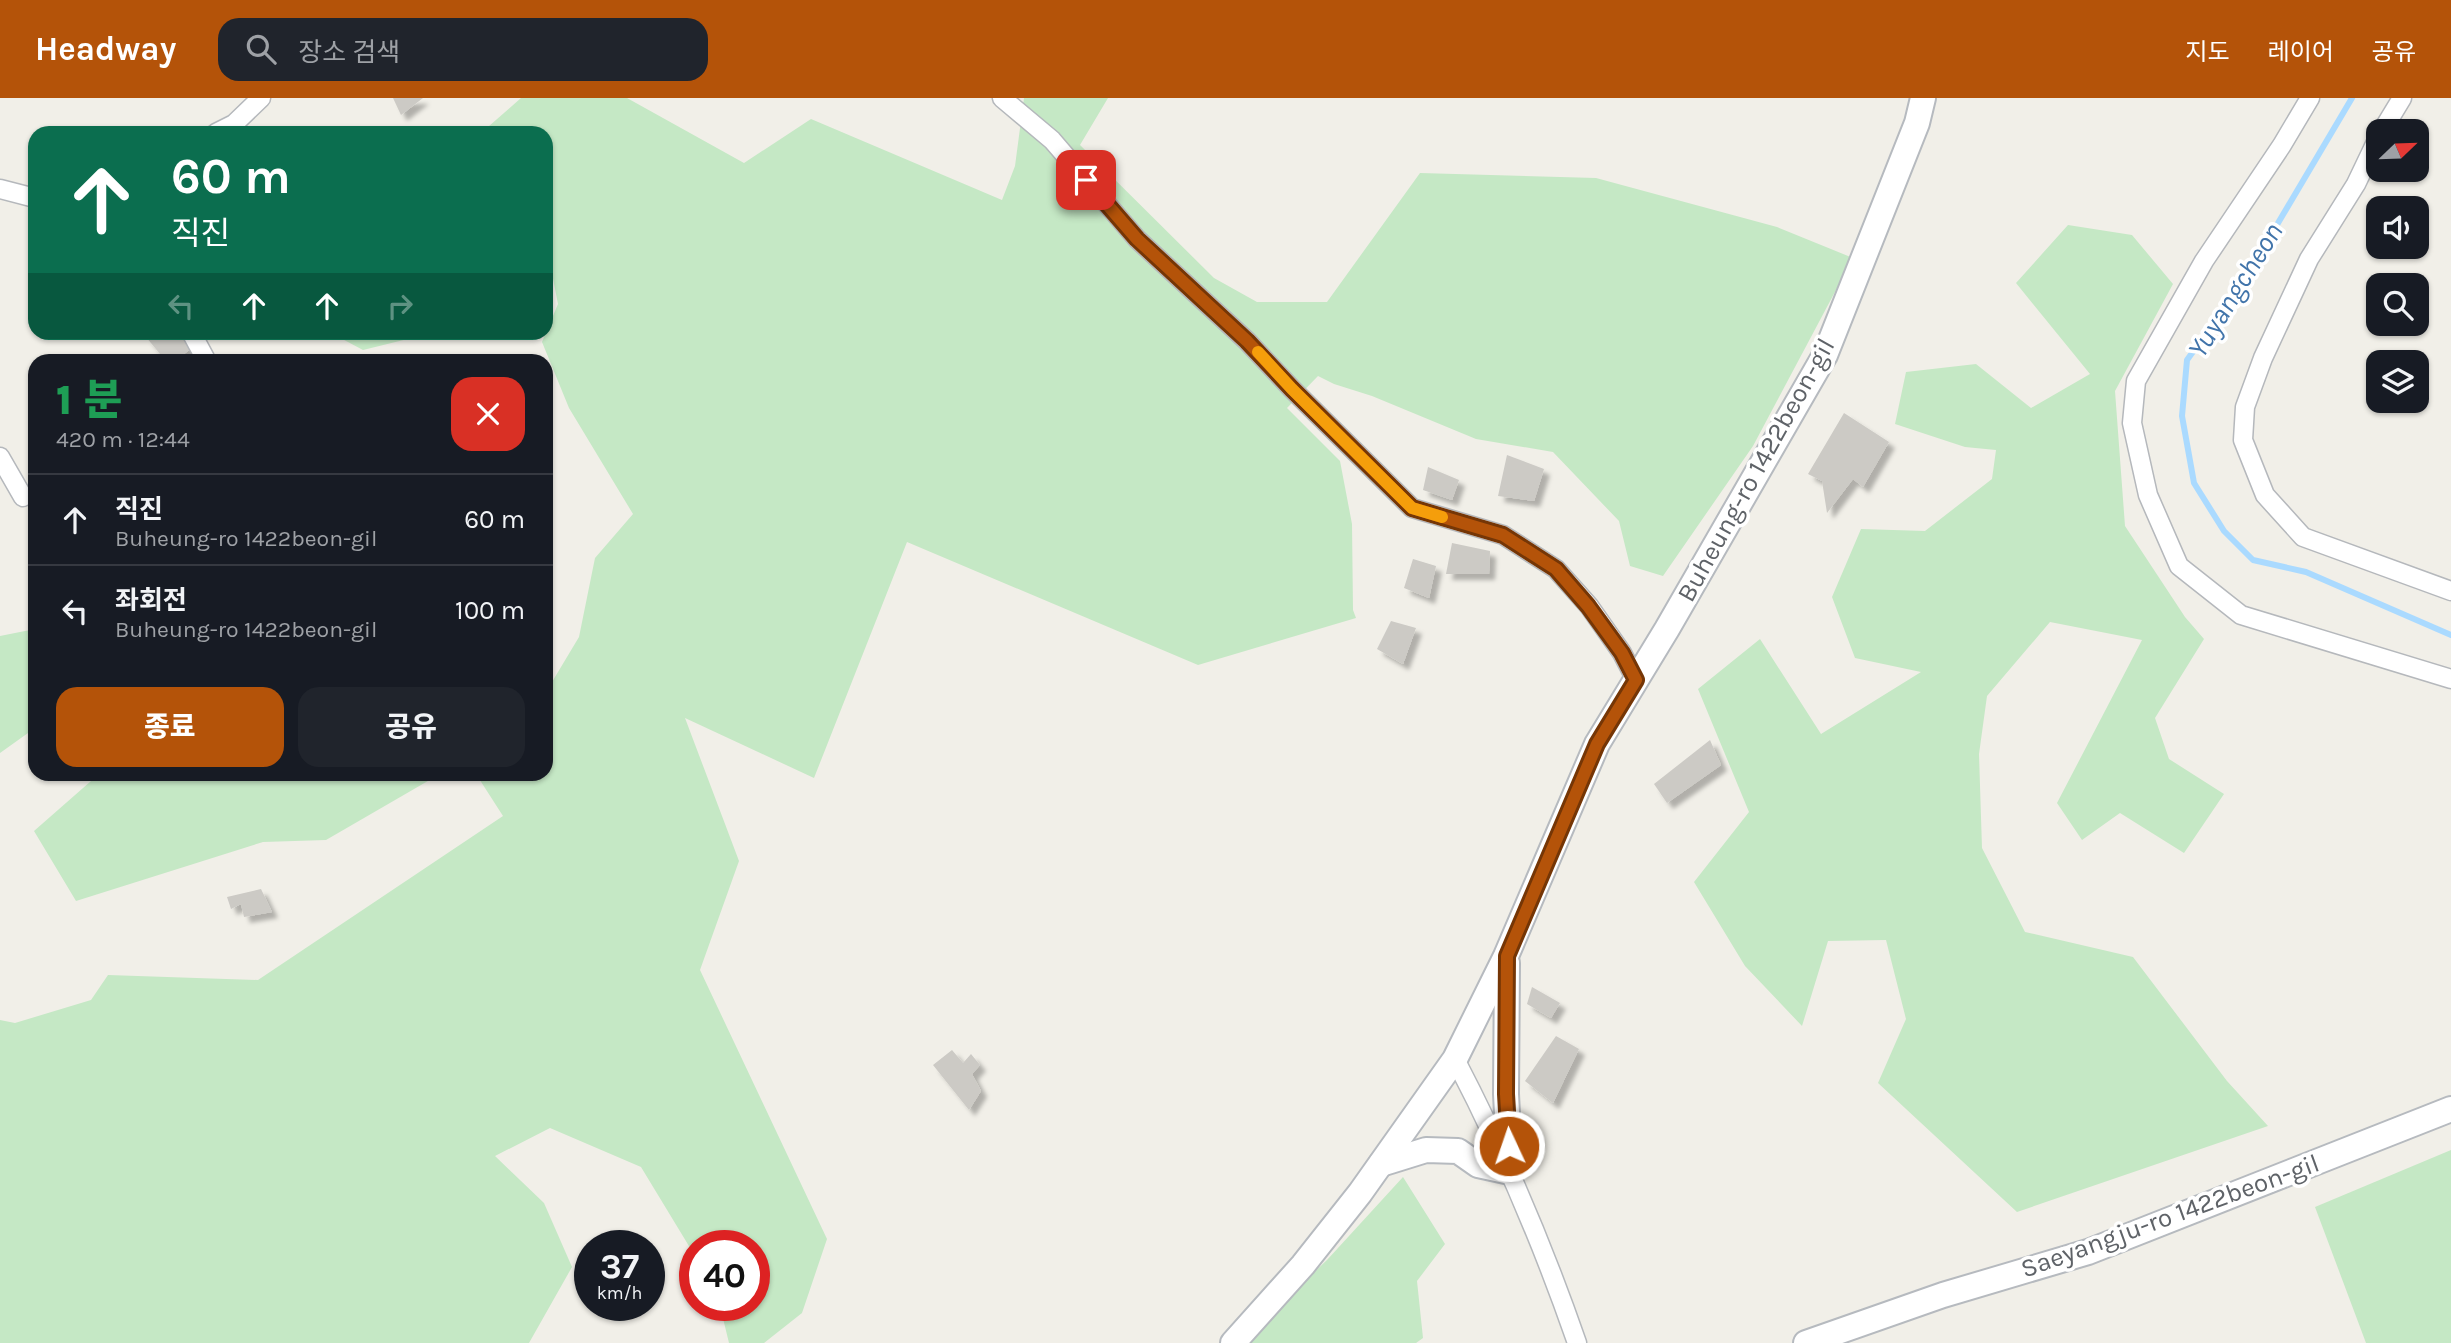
<!DOCTYPE html>
<html lang="ko">
<head>
<meta charset="utf-8">
<style>
  body { margin:0; font-family:Karla,"Noto Sans KR",sans-serif; background:#20242c; color:#f1f3f6; height:100vh; display:flex; flex-direction:column; font-size:26px; white-space:nowrap }
  * { box-sizing:border-box; margin:0 }
  p { font-size:23px; color:#9ea1a6 }
  .icon { flex:none; width:38px; height:38px; fill:none; stroke:currentColor; stroke-width:2; stroke-linecap:round; stroke-linejoin:round }
  .map { position:relative; flex:1; overflow:hidden }
  .details { position:absolute; left:28px; top:256px; width:525px; height:427px; display:flex; flex-direction:column; background:#171b24; border-radius:21px; box-shadow:0 2px 5px #0004 }
  .details>* { flex:none }
  .guide { position:absolute; left:28px; top:28px; width:525px; height:214px; border-radius:21px; box-shadow:0 2px 5px #0004; background:#0b6e4f; color:#fff; overflow:hidden }
  .needle { width:46px; rotate:67deg }
  .fabs { position:absolute; left:2366px; top:21px; display:grid; gap:14px }
  .fabs a { display:grid; place-items:center; width:63px; height:63px; border-radius:14px; background:#171b24; box-shadow:0 2px 5px #0004; font-size:35px }
  .speed { position:absolute; left:574px; top:1132px; display:flex; gap:14px; font-size:35px; font-weight:700; text-align:center }
  .speed>* { display:grid; place-content:center; width:91px; height:91px; border-radius:50%; background:#171b24; box-shadow:0 2px 5px #0004; line-height:1 }
  .speed small { font-size:18px; font-weight:400 }
  .speed .limit { border:10px solid #d22; background:#fff; color:#111 }
  .pin { position:absolute; display:grid; place-items:center; width:60px; height:60px; color:#fff; margin:-30px; border-radius:14px; box-shadow:0 4px 10px #0006 }
  .me { position:absolute; width:77px; margin:-38px; rotate:357deg; stroke-linejoin:round; filter:drop-shadow(0 0 5px #0008) }
  .turn { display:flex; align-items:center; gap:24px; height:147px; padding:0 28px; font-size:32px }
  .turn .icon { width:91px; height:91px; stroke-width:2.5 }
  .turn b { display:block; font-size:49px; line-height:60px }
  .lanes { display:flex; align-items:center; height:66px; padding:0 28px; background:#0003; justify-content:center; gap:35px; direction:ltr }
  .lanes .off { opacity:.35 }
  .round { display:grid; place-items:center; flex:none; width:74px; height:74px; border-radius:21px; background:#20242c }
  .overview { display:flex; align-items:center; justify-content:space-between; height:119px; padding:0 28px }
  h1 { font-size:42px; font-weight:800; line-height:52px; color:#1e9e55 }
  .cta { display:flex; gap:14px; margin-top:auto; padding:14px 28px }
  .cta a { flex:1; height:80px; border-radius:21px; background:#b45309; color:#fff; font-size:28px; font-weight:800; line-height:80px; text-align:center }
  .cta a+a { background:#20242c; color:#f1f3f6 }
  ul { padding:0; list-style:none }
  li { display:flex; align-items:center; gap:21px; height:91px; padding:0 28px; border-top:2px solid #363941 }
  li div { flex:1 }
  li b { display:block; font-size:26px }
  li em { font-style:normal }
  header { display:flex; align-items:center; gap:42px; box-sizing:border-box; height:98px; padding:0 35px; background:#b45309; color:#fff }
  header strong { font-size:33px }
  nav { display:flex; gap:38px; margin-inline-start:auto; font-size:24px }
  .search { width:490px; height:63px; background:#20242c; display:flex; align-items:center; gap:18px; box-sizing:border-box; padding:0 24px; border-radius:21px; color:#9ea1a6; font-size:26px }
  .map>svg:first-child { display:block }
  .green { fill:#c5e8c5 }
  .lines { fill:none; stroke-linecap:round; stroke-linejoin:round }
  .stream { stroke:#aadaff; stroke-width:6 }
  .building { fill:#cccac5; filter:url(#shadow) }
  .street-casing { stroke:#b5b8bc; stroke-width:21 }
  .secondary-casing { stroke:#b6babf; stroke-width:28 }
  .street { stroke:#fff; stroke-width:18 }
  .secondary { stroke:#fff; stroke-width:24 }
  .route-casing { stroke:#753606; stroke-width:18 }
  .route { stroke:#b45309; stroke-width:12 }
  .slow { stroke:#f59e0b; stroke-width:12 }
  .labels { text-anchor:middle; dominant-baseline:central; stroke-width:7; stroke-linejoin:round; paint-order:stroke }
  .street-label { font-size:26px; fill:#5f6368; stroke:#fff }
  .water-label { font-size:28px; font-style:italic; fill:#4174aa; stroke:#fff }
</style>
</head>
<body>
<header>
<strong>Headway</strong>
<div class="search"><svg class="icon" aria-label="search" viewBox="0 0 24 24"><circle cx="10" cy="10" r="6"/><path d="M15 15l6 6"/></svg>장소 검색</div>
<nav><a>지도</a><a>레이어</a><a>공유</a></nav>
</header>
<div class="map">
<svg width="2451" height="1245" viewBox="0 0 2451 1245">
  <defs>
    <filter id="shadow"><feDropShadow dx="6" dy="6" stdDeviation="2" flood-color="#0004"/></filter>
  </defs>
  <rect width="100%" height="100%" fill="#f1efe8"/>
  <g class="green">
    <polygon points="521,0 627,0 744,65 811,21 1002,102 1015,68 1024,0 1108,0 1080,47 1214,180 1257,204 1327,204 1420,75 1596,80 1777,129 1853,160 1753,348 1663,478 1630,468 1619,423 1553,354 1476,341 1372,298 1334,286 1318,278 1287,310 1340,363 1352,426 1353,512 1356,520 1198,567 907,444 814,680 685,620 739,763 700,872 827,1141 802,1215 764,1245 729,1245 720,1208 754,1208 754,1148 695,1148 695,1158 641,1069 550,1030 495,1058 544,1105 572,1169 529,1245 0,1245 0,922 15,925 91,902 108,877 258,882 503,718 476,676 546,676 546,594 579,539 595,460 633,416 569,310 542,244 558,206 546,145 546,35 481,35"/>
    <polygon points="2068,127 2132,137 2173,186 2115,293 2125,428 2185,519 2204,541 2155,620 2169,661 2224,696 2184,755 2120,715 2082,742 2057,705 2142,542 2050,524 1987,598 1979,656 1982,750 2025,834 2133,859 2227,983 2268,1028 2017,1114 1878,985 1906,921 1886,842 1828,843 1802,928 1745,868 1694,784 1749,714 1698,591 1760,541 1821,636 1921,574 1855,560 1832,499 1861,431 1925,433 1992,381 1996,352 1965,349 1895,326 1906,274 1976,266 2031,310 2090,276 2016,185"/>
    <polygon points="331,235 432,235 363,252"/>
    <polygon points="35,531 35,630 0,655 0,538"/>
    <polygon points="99,676 440,676 326,742 263,744 76,803 34,733"/>
    <polygon points="2451,1052 2451,1245 2366,1245 2315,1109"/>
    <polygon points="1403,1079 1445,1146 1417,1183 1423,1240 1416,1245 1240,1245 1327,1162"/>
  </g>
  <g class="lines">
    <polyline class="stream" points="2352,0 2242,186 2187,262 2182,318 2194,385 2224,433 2253,462 2306,474 2451,537"/>
  </g>
  <g class="building">
    <polygon points="393,0 423,0 401,17"/>
    <polygon points="155,234 182,234 191,251 175,262 165,262 146,239"/>
    <polygon points="1844,315 1889,344 1863,389 1853,381 1827,415 1822,383 1808,376"/>
    <polygon points="1507,357 1544,371 1534,403 1498,398"/>
    <polygon points="1428,369 1459,382 1452,402 1423,392"/>
    <polygon points="1452,445 1490,453 1489,476 1446,476"/>
    <polygon points="1413,461 1436,468 1429,500 1404,490"/>
    <polygon points="1391,523 1416,530 1403,566 1377,551"/>
    <polygon points="1710,642 1721,667 1667,705 1654,686"/>
    <polygon points="261,791 272,814 244,819 241,806 231,811 227,799"/>
    <polygon points="1532,889 1560,905 1551,920 1527,906"/>
    <polygon points="1556,938 1579,951 1553,1005 1525,983"/>
    <polygon points="952,952 963,965 971,956 980,967 972,976 981,993 969,1012 933,967"/>
  </g>
  <g class="lines">
    <defs>
      <g id="street">
        <polyline points="1002,0 1052,42 1137,141 1247,243 1292,291 1412,410 1503,437 1556,471 1589,508 1622,555 1636,582"/>
        <polyline points="2310,0 2282,47 2204,163 2136,283 2132,325 2148,397 2179,468 2241,517 2451,581"/>
        <polyline points="2382,33 2402,0"/>
        <polyline points="216,35 234,26 261,0"/>
        <polyline points="2378,40 2356,86 2309,161 2263,260 2245,309 2243,342 2265,397 2303,439 2451,493"/>
        <polyline points="0,91 35,100"/>
        <polyline points="191,234 205,260"/>
        <polyline points="0,359 23,399"/>
        <path d="M1455 961C1503 1053 1543 1147 1577 1245"/>
      </g>
      <g id="secondary">
        <polyline points="1381,1066 1426,1052 1458,1053 1478,1067 1510,1074 1506,996 1507,865"/>
        <polyline points="1233,1245 1303,1167 1360,1095 1455,961 1506,858 1597,646 1667,531 1825,257 1917,25 1923,0"/>
        <polyline points="1806,1245 1943,1197 2088,1154 2451,1011"/>
      </g>
    </defs>
    <use href="#street" class="street-casing"/>
    <use href="#secondary" class="secondary-casing"/>
    <use href="#street" class="street"/>
    <use href="#secondary" class="secondary"/>
  </g>
  <g class="lines">
    <defs>
      <polyline id="route" points="1086,82 1137,141 1247,243 1292,291 1412,410 1503,437 1556,471 1588,508 1622,555 1636,582 1597,646 1507,858 1506,996 1509,1048"/>
    </defs>
    <use href="#route" class="route-casing"/>
    <use href="#route" class="route"/>
    <polyline class="slow" points="1258,254 1292,291 1412,410 1442,419"/>
  </g>
  <g class="labels">
    <g class="street-label">
      <text transform="translate(1756 372) rotate(-61)">Buheung-ro 1422beon-gil</text>
      <text transform="translate(2170 1118) rotate(-20)">Saeyangju-ro 1422beon-gil</text>
    </g>
    <g class="water-label">
      <text transform="translate(2235 192) rotate(-58)">Yuyangcheon</text>
    </g>
  </g>
</svg>
<div class="fabs">
<a><svg class="needle" viewBox="-14 -14 28 28"><path d="M0-13l5 13h-10z" fill="#e53935"/><path d="M0 13l5-13h-10z" fill="#9ea1a6"/></svg></a>
<a><svg class="icon" aria-label="sound" viewBox="0 0 24 24"><path d="M4 9h4l5-4v14l-5-4H4zM17 9q2 3 0 6"/></svg></a>
<a><svg class="icon" aria-label="search" viewBox="0 0 24 24"><circle cx="10" cy="10" r="6"/><path d="M15 15l6 6"/></svg></a>
<a><svg class="icon" aria-label="layers" viewBox="0 0 24 24"><path d="M12 4l9 5-9 5-9-5zM3 14l9 5 9-5"/></svg></a>
</div>
<div class="speed"><div>37<small>km/h</small></div><div class="limit">40</div></div>
<div class="pin" style="left:1086px;top:82px;background:#d93025"><svg class="icon" aria-label="arrive" viewBox="0 0 24 24"><path d="M6 21V4h12l-3 4 3 4H6"/></svg></div>
<svg class="me" style="left:1509px;top:1048px" viewBox="-20 -20 40 40"><circle r="17" fill="#b45309" stroke="#fff" stroke-width="3"/><path d="M0-11L8 9 0 5-8 9z" fill="#fff"/></svg>
<div class="guide">
<div class="turn"><svg class="icon" aria-label="ahead" viewBox="0 0 24 24"><path d="M12 20V5M6 11l6-6 6 6"/></svg><div><b>60 m</b>직진</div></div>
<div class="lanes"><svg class="icon off" aria-label="left" viewBox="0 0 24 24"><path d="M17 20v-9H6M10 6l-5 5 5 5"/></svg><svg class="icon" aria-label="ahead" viewBox="0 0 24 24"><path d="M12 20V5M6 11l6-6 6 6"/></svg><svg class="icon" aria-label="ahead" viewBox="0 0 24 24"><path d="M12 20V5M6 11l6-6 6 6"/></svg><svg class="icon off" aria-label="right" viewBox="0 0 24 24"><path d="M7 20v-9h11M14 6l5 5-5 5"/></svg></div>
</div>
<section class="details">
<div class="overview"><div><h1>1 분</h1><p>420 m · 12:44</p></div><a class="round" style="background:#d93025;color:#fff"><svg class="icon" aria-label="close" viewBox="0 0 24 24"><path d="M6 6l12 12M18 6L6 18"/></svg></a></div>
<ul>
<li><svg class="icon" aria-label="ahead" viewBox="0 0 24 24"><path d="M12 20V5M6 11l6-6 6 6"/></svg><div><b>직진</b><p>Buheung-ro 1422beon-gil</p></div><em>60 m</em></li>
<li><svg class="icon" aria-label="left" viewBox="0 0 24 24"><path d="M17 20v-9H6M10 6l-5 5 5 5"/></svg><div><b>좌회전</b><p>Buheung-ro 1422beon-gil</p></div><em>100 m</em></li>
</ul>
<div class="cta"><a>종료</a><a>공유</a></div>
</section>
</div>
</body>
</html>
